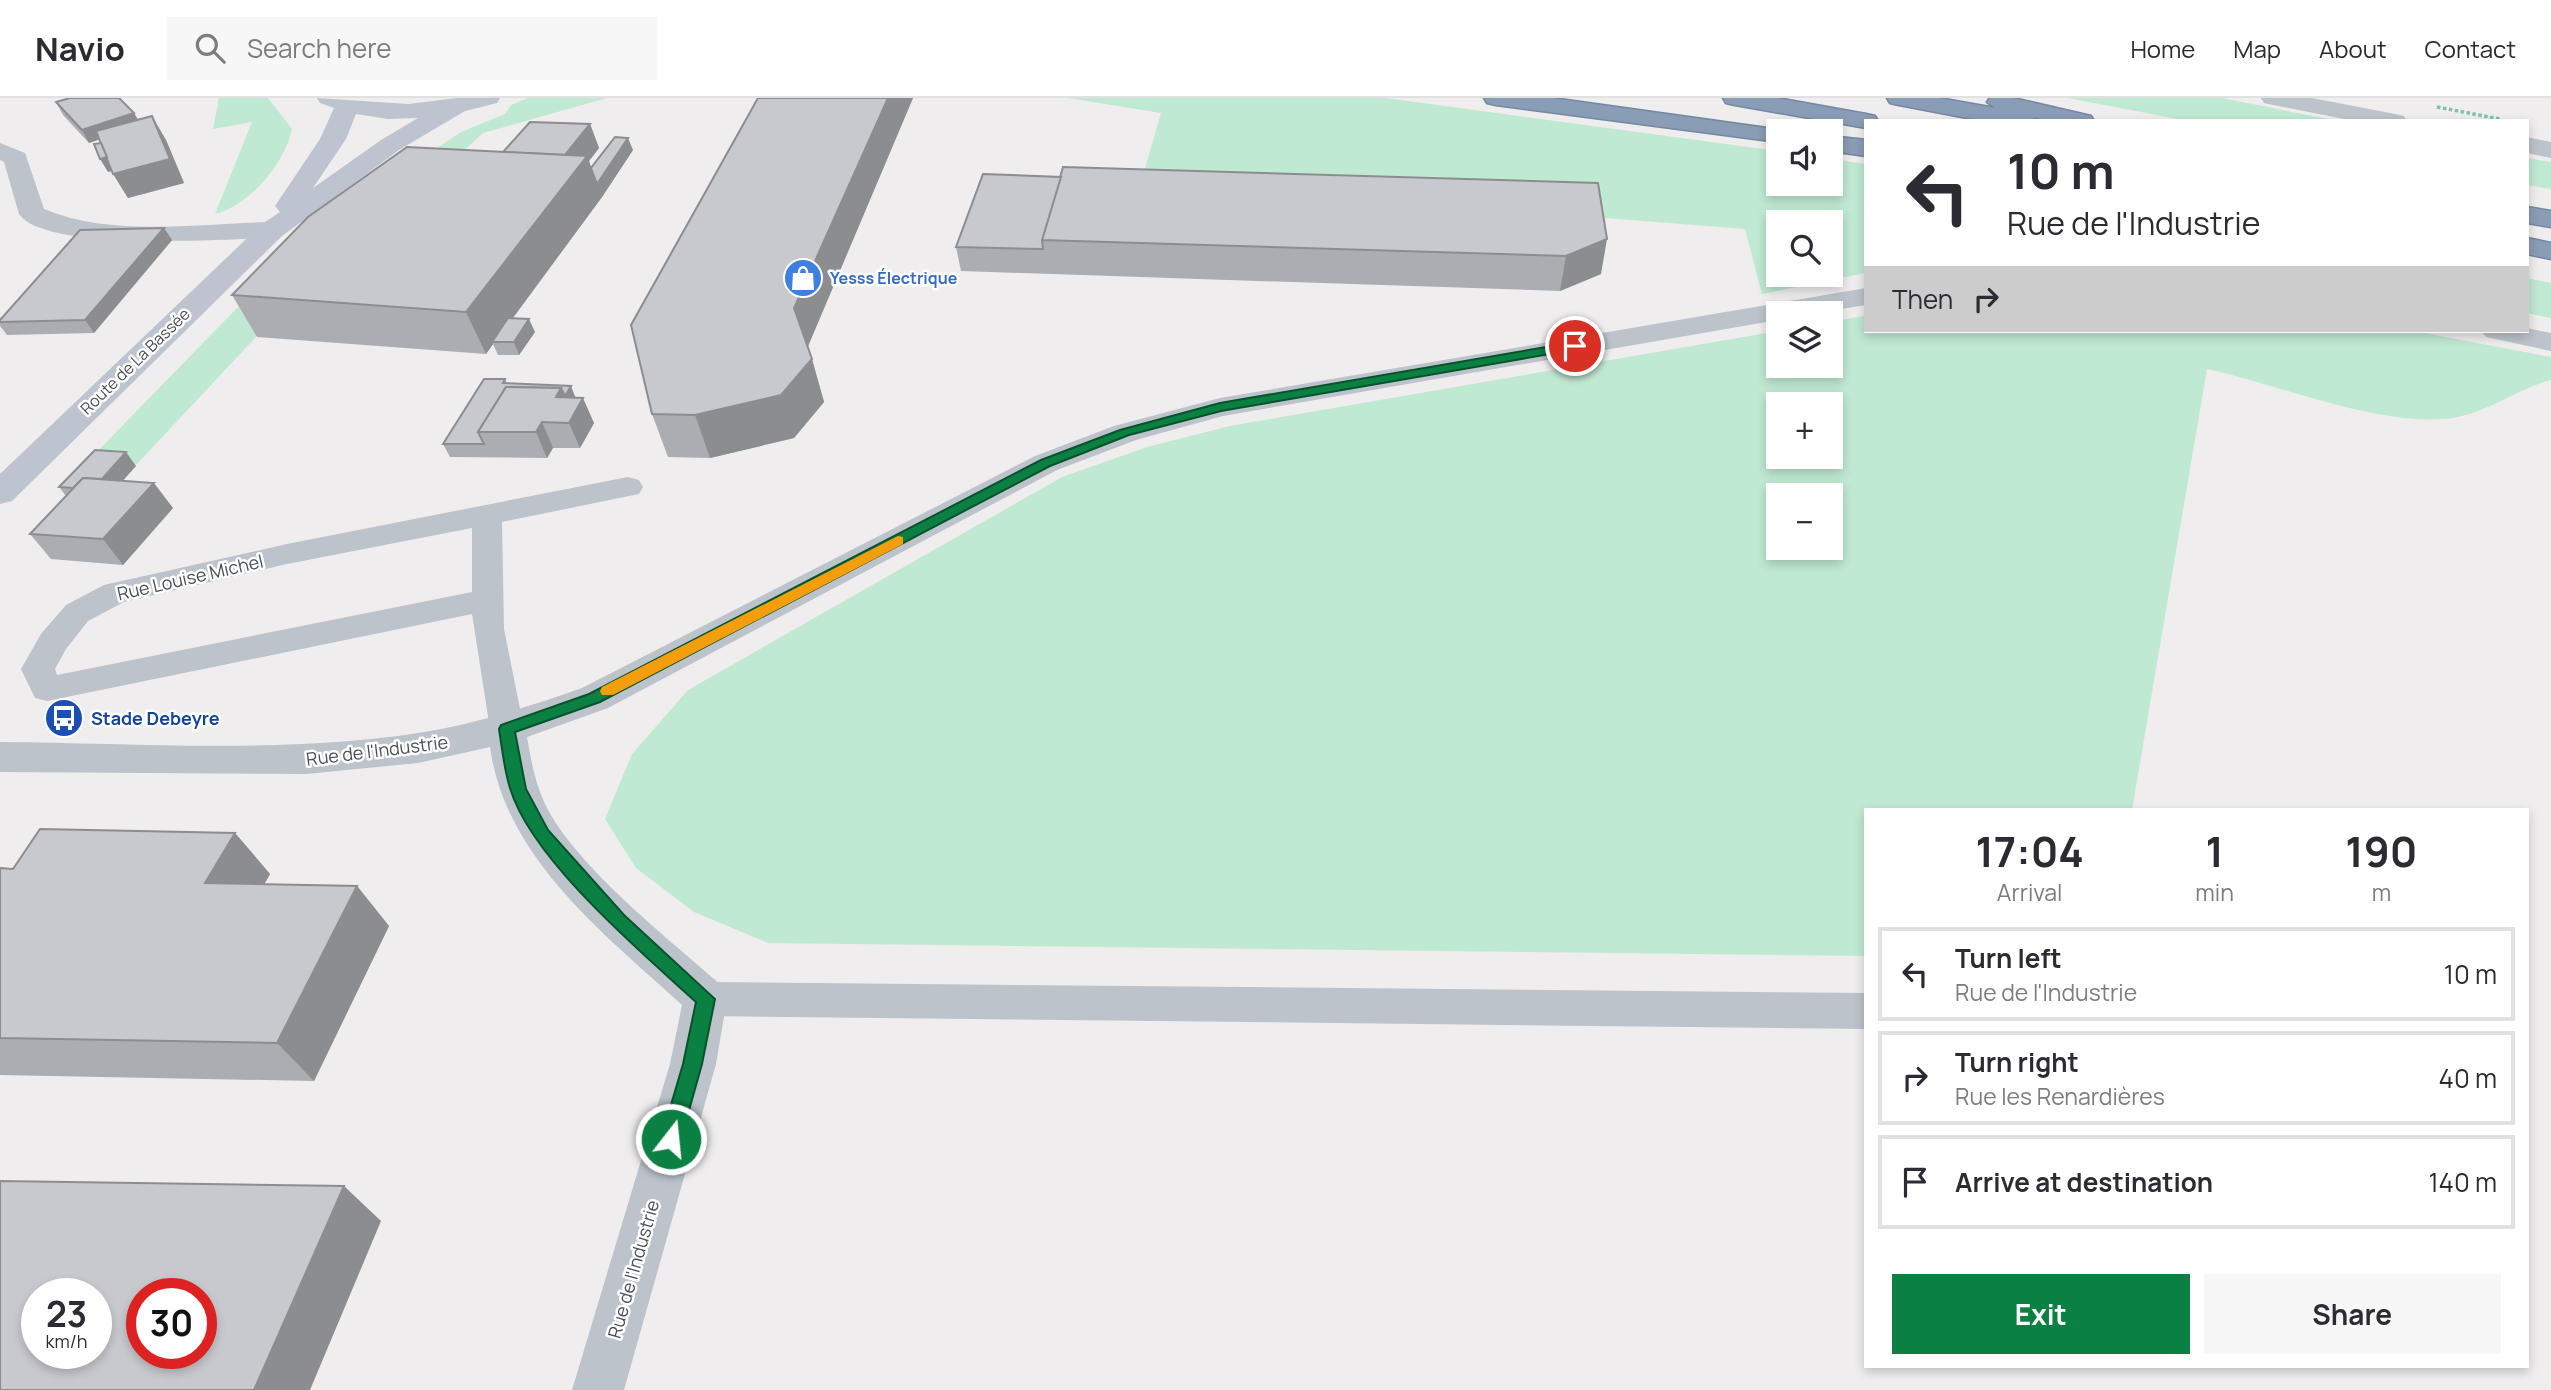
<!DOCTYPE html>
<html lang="en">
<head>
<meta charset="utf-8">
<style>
  body { margin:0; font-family:Manrope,sans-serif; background:#f7f7f7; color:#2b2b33; height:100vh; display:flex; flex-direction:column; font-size:26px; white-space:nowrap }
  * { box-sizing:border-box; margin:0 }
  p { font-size:23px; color:#7c7c81 }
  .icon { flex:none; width:38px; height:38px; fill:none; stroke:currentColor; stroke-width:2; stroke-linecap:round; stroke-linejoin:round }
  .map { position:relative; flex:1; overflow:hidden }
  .details { position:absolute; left:1864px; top:710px; width:665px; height:560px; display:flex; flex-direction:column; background:#fff; border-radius:0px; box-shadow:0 4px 10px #0003 }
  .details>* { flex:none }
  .top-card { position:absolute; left:1864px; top:21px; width:665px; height:214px; border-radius:0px; box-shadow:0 4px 10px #0003; background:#fff; color:#2b2b33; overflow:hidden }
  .fabs { position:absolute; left:1766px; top:21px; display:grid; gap:14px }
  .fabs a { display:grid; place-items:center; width:77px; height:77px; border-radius:0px; background:#fff; box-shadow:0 4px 10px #0003; font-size:35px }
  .speed { position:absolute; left:21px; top:1180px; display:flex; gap:14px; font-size:35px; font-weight:700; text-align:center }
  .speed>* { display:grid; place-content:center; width:91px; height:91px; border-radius:50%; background:#fff; box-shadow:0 4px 10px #0003; line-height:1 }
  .speed small { font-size:18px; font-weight:400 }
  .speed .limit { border:10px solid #d22; background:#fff; color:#111 }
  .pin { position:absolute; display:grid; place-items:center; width:60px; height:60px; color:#fff; margin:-30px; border:4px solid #fff; border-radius:50%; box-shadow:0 2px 7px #0007 }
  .me { position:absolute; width:77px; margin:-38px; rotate:16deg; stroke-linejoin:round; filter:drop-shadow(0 0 5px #0008) }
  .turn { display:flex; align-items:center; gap:24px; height:147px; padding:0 28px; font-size:32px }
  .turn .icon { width:91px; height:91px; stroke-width:2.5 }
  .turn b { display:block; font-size:49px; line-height:60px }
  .then { display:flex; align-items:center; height:66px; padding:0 28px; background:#0003; gap:14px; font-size:26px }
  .eta { display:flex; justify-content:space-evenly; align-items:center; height:119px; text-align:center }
  .eta b { font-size:42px; font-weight:700; line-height:49px }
  .primary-button { display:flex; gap:14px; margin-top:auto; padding:14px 28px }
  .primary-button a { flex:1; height:80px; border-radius:0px; background:#0b8043; color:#fff; font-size:28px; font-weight:700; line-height:80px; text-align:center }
  .primary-button a+a { background:#f7f7f7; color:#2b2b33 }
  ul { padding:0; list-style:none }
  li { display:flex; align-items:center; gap:21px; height:94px; margin:0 14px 10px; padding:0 14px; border:4px solid #e1e1e2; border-radius:0px }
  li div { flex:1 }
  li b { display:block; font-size:26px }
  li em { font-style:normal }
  header { display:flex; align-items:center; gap:42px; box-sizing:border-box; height:98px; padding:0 35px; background:#fff; border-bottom:2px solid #e1e1e2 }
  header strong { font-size:33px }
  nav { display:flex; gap:38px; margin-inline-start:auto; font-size:24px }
  .search { width:490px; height:63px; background:#f7f7f7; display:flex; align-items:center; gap:18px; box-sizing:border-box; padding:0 24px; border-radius:0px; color:#7c7c81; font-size:26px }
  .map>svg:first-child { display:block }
  .green { fill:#c0e9d2; fill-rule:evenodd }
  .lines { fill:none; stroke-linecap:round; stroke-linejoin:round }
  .highway-casing { stroke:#7688a2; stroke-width:3 }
  .path { stroke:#7cc3a4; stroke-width:3.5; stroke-dasharray:3.5 2.5; stroke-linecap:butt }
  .lane { fill:#bdc3cb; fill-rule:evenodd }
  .street { fill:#bdc3cb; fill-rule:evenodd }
  .secondary { fill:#bdc4cf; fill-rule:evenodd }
  .highway { fill:#8a9db6; fill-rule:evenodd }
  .wall { fill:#acadb2 }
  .shaded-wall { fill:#8c8d91 }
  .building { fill:#c8c9cf; stroke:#8c8d91; stroke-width:2; fill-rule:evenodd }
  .route { fill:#0b8043; stroke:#07532c; stroke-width:2 }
  .slow { fill:#f59e0b }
  .labels { text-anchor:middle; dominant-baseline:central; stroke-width:5; stroke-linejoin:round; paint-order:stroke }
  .far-shop-label { font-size:16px; font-weight:bold; fill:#366cbe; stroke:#fff; text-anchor:start }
  .far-street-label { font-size:16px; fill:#484f58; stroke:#fff }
  .street-label { font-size:18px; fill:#484f58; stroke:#fff }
  .transit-label { font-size:18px; font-weight:bold; fill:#164399; stroke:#fff; text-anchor:start }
</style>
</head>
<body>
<header>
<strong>Navio</strong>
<div class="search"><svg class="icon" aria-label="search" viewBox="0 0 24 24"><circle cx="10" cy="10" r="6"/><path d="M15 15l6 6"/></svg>Search here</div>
<nav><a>Home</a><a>Map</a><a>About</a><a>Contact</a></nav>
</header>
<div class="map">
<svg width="2551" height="1292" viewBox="0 0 2551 1292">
  <rect width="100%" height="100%" fill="#efeded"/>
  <g class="green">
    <path d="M219 0H268L292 31C285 65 250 107 215 116L252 24 213 31Z"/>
    <polygon points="528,0 607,0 483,35 425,89 330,160 136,367 87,364 274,172 377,90 461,34 505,16 511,7"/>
    <path d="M1068 0H1386L1778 53V86H1830L1831 61 1865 66V175L1762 196 1745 131 1592 119 1135 105 1161 15ZM1778 124H1830V177H1778Z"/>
    <polygon points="2068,0 2222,0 2338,23 2188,23"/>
    <polygon points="2527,60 2551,64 2551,91 2527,87"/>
    <polygon points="2527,180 2551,185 2551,220 2527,215"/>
    <path d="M1864 218 1866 233H2414L2551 259V282C2517 291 2487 315 2452 320 2382 330 2277 286 2207 271L2132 712H1866L1865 858 768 845 694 814 636 770 605 721 632 656 688 592 1062 379 1147 349 1230 328 1778 233V268H1830L1831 224ZM1830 306V359H1778V306ZM1830 397V450H1778V397Z"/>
  </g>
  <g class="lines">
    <defs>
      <g id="highway">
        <polygon points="1484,0 1552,0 1788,33 1778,33 1778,44 1496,7 1487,5"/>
        <polygon points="1723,0 1777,0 1866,16 1875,18 1878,23 1866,23 1866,30 1735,7 1726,5"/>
        <polygon points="1887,0 1939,0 1995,10 1987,4 1990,0 2013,0 2091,18 2094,23 2049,23 2034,19 2036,23 1983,23 1899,7 1890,5"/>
        <polygon points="1830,38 1866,42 1866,58 1830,53"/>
        <polygon points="2527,109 2551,113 2551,129 2527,125"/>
        <polygon points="2527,140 2551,145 2551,161 2527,156"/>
      </g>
    </defs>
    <use href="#highway" class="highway-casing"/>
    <polyline class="path" points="2437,9 2500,21"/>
    <g class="lane">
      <path d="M628 379 639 382 643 389 639 396 502 424 504 531 524 631 519 640 507 644 495 640 490 631 472 516 47 603 35 600 21 571 41 536 66 507 104 487 287 446ZM472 430V494L57 577 55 571 66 551 88 523 124 504 287 466Z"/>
      <polygon points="705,884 1866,895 1866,931 705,918 691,913 685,901 691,889"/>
    </g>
    <g class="street">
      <polygon points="2261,0 2312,0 2395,16 2404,18 2407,23 2355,23 2273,7 2264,5"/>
      <polygon points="2527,39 2551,44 2551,60 2527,55"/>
      <path d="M0 45 25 55 44 111C113 140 199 125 272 124L282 126 286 132 282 138 272 140C225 141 45 154 19 116L4 64 0 62Z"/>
      <path d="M1866 190V207L1816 215H1778V222L1223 318 1136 342 1057 372 608 610 527 639C531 662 535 685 545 706 575 768 669 841 721 887L727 901 716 966 624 1292H572L670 966 682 907C604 836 505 760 490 649L418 665 306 676 0 674V644C136 645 284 656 418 635 475 626 528 609 582 590L1035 358 1114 328 1220 300Z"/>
      <polygon points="2527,230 2551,235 2551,253 2486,239 2481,233"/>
    </g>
    <path class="secondary" d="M317 0 408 6 457 0H500L497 5 465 13 399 52 282 138 12 403 0 406V376L262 126 280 114 275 108 320 41 334 10 320 5ZM356 16 388 21 418 20 381 42 313 90 346 41Z"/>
    <use href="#highway" class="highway"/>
  </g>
  <g class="wall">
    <polygon points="758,0 913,0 808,248 824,304 794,340 710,360 668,359 652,316"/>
    <polygon points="56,4 134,15 138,22 166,42 184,85 128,100 112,73 108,74 100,41 89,45 63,17"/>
    <polygon points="590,26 599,50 589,63 591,70 633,52 602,99 513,220 535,234 519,257 498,257 493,246 486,256 257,239 232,197 503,54"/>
    <polygon points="1061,79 1598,85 1601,176 1560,193 961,173 956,149"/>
    <polygon points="164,130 172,142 94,235 7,237 0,228 0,222"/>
    <polygon points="505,281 507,285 576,300 594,325 580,350 553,350 547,360 450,359 443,346"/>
    <polygon points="136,368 122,383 173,410 123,467 51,461 30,436 66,398 59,389"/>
    <polygon points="235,735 270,776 264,786 357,788 389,828 314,983 0,977 0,770 13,771"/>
  </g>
  <g class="shaded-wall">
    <polygon points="888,0 913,0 806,253 794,210"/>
    <polygon points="134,15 141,27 89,45 82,32"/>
    <polygon points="152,18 166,42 184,85 128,100 113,76"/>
    <polygon points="590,26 599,50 589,63 597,86 628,40 633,52 602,99 495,244 492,244 493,246 486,256 466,214 552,73"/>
    <polygon points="109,59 116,71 108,74 100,61"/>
    <polygon points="164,130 172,142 94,235 85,222"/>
    <polygon points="1607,141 1601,176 1560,193 1566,158"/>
    <polygon points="529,221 535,234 519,257 514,244"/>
    <polygon points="812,261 824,304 794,340 710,360 695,317"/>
    <polygon points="571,288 576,301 556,299 561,290"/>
    <polygon points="583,300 594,325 580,350 569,325"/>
    <polygon points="542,324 553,350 547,360 536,334"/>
    <polygon points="126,354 136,368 103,405 92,392"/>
    <polygon points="154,385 173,410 123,467 103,441"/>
    <polygon points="235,735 270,776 242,826 205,785"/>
    <polygon points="357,788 389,828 314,983 277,945"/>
    <polygon points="344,1088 381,1123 310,1292 254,1292"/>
  </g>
  <g class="building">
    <polygon points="70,0 119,0 134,15 82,32 56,4"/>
    <polygon points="758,0 888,0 794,210 812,261 781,297 695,317 652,316 631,227"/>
    <polygon points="152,18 170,61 113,76 96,33"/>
    <polygon points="530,24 590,26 565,57 503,54"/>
    <polygon points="615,39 628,40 597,86 591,70"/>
    <polygon points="101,45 107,59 100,61 94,46"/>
    <polygon points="407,49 587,58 466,214 232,197 308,119"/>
    <polygon points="1063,69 1598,85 1607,141 1566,158 1042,142"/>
    <polygon points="983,76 1061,79 1042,142 1043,151 956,149"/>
    <polygon points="164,130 85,222 0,224 0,222 80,132"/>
    <polygon points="508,220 529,221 514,244 492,244"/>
    <polygon points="484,281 505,281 503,285 571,288 565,298 561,290 506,289 478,334 484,346 443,346"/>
    <polygon points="506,289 561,290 556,299 583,300 569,325 542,324 536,334 478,334"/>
    <polygon points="95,352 126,354 102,381 83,380 73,390 59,389"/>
    <polygon points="83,380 154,385 103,441 30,436"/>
    <polygon points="40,731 235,735 205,785 357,788 277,945 0,940 0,770 13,771"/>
    <path d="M0 1083 344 1088 254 1292H0ZM37 1195H96V1255H37ZM142 1195H201V1255H142Z"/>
  </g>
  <path class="route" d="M1575 244 1579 246V251L1221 313 1129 337 1050 368 600 604 515 634 526 691 548 732 624 817 715 901 702 966 681 1041 678 1047 671 1050 664 1047 661 1041 683 966 696 904C641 854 531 761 510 690 504 671 502 650 499 631L501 627 589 596 1041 362 1120 332 1220 305Z"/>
  <polygon class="slow" points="898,438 903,439 903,446 613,597 602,597 600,593 602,589"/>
  <defs>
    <symbol id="shop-disc" viewBox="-11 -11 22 22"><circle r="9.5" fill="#3f7fe0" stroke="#fff"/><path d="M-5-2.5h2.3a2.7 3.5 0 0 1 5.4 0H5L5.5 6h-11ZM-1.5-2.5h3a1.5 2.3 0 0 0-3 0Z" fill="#fff"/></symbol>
    <symbol id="bus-disc" viewBox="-11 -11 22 22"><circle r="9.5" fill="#1a4fb4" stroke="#fff"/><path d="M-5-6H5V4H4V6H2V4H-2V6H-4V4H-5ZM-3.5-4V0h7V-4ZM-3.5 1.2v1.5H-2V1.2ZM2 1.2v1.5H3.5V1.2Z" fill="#fff"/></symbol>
  </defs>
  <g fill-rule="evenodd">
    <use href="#shop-disc" x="781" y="158" width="44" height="44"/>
    <use href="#bus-disc" x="42" y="598" width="44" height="44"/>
  </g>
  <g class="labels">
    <g class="far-shop-label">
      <text x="830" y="180">Yesss Électrique</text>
    </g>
    <g class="far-street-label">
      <text transform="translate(135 263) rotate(-44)">Route de La Bassée</text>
    </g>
    <g class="street-label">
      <text transform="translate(190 479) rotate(-13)">Rue Louise Michel</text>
      <text transform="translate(377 652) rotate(-7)">Rue de l'Industrie</text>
      <text transform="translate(633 1171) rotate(-74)">Rue de l'Industrie</text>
    </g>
    <g class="transit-label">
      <text x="91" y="620">Stade Debeyre</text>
    </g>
  </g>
</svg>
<div class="fabs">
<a><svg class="icon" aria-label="sound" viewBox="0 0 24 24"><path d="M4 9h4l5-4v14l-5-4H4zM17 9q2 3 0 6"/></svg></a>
<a><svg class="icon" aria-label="search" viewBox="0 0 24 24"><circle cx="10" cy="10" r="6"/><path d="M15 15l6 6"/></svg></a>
<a><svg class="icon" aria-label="layers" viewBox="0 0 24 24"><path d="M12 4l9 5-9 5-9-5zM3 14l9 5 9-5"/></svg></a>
<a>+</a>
<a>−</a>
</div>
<div class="speed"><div>23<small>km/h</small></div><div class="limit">30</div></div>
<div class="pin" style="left:1575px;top:248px;background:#d93025"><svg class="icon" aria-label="arrive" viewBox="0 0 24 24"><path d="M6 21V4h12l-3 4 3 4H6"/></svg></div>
<svg class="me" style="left:671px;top:1041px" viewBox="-20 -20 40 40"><circle r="17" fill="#0b8043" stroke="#fff" stroke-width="3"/><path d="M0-11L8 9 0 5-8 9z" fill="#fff"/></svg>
<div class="top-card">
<div class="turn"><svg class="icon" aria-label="left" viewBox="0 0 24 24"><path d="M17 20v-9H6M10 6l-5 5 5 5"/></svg><div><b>10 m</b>Rue de l'Industrie</div></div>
<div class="then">Then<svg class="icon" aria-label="right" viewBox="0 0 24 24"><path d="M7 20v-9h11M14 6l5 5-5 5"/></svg></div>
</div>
<section class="details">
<div class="eta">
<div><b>17:04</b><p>Arrival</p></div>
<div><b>1</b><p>min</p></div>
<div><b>190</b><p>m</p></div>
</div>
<ul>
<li><svg class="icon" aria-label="left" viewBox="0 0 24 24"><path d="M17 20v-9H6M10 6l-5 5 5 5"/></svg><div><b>Turn left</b><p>Rue de l'Industrie</p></div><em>10 m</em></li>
<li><svg class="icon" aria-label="right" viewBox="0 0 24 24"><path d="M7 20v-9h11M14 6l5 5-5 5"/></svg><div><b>Turn right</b><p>Rue les Renardières</p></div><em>40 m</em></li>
<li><svg class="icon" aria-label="arrive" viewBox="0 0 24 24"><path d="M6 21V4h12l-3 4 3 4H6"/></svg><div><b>Arrive at destination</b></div><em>140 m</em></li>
</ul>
<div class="primary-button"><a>Exit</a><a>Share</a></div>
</section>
</div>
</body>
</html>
